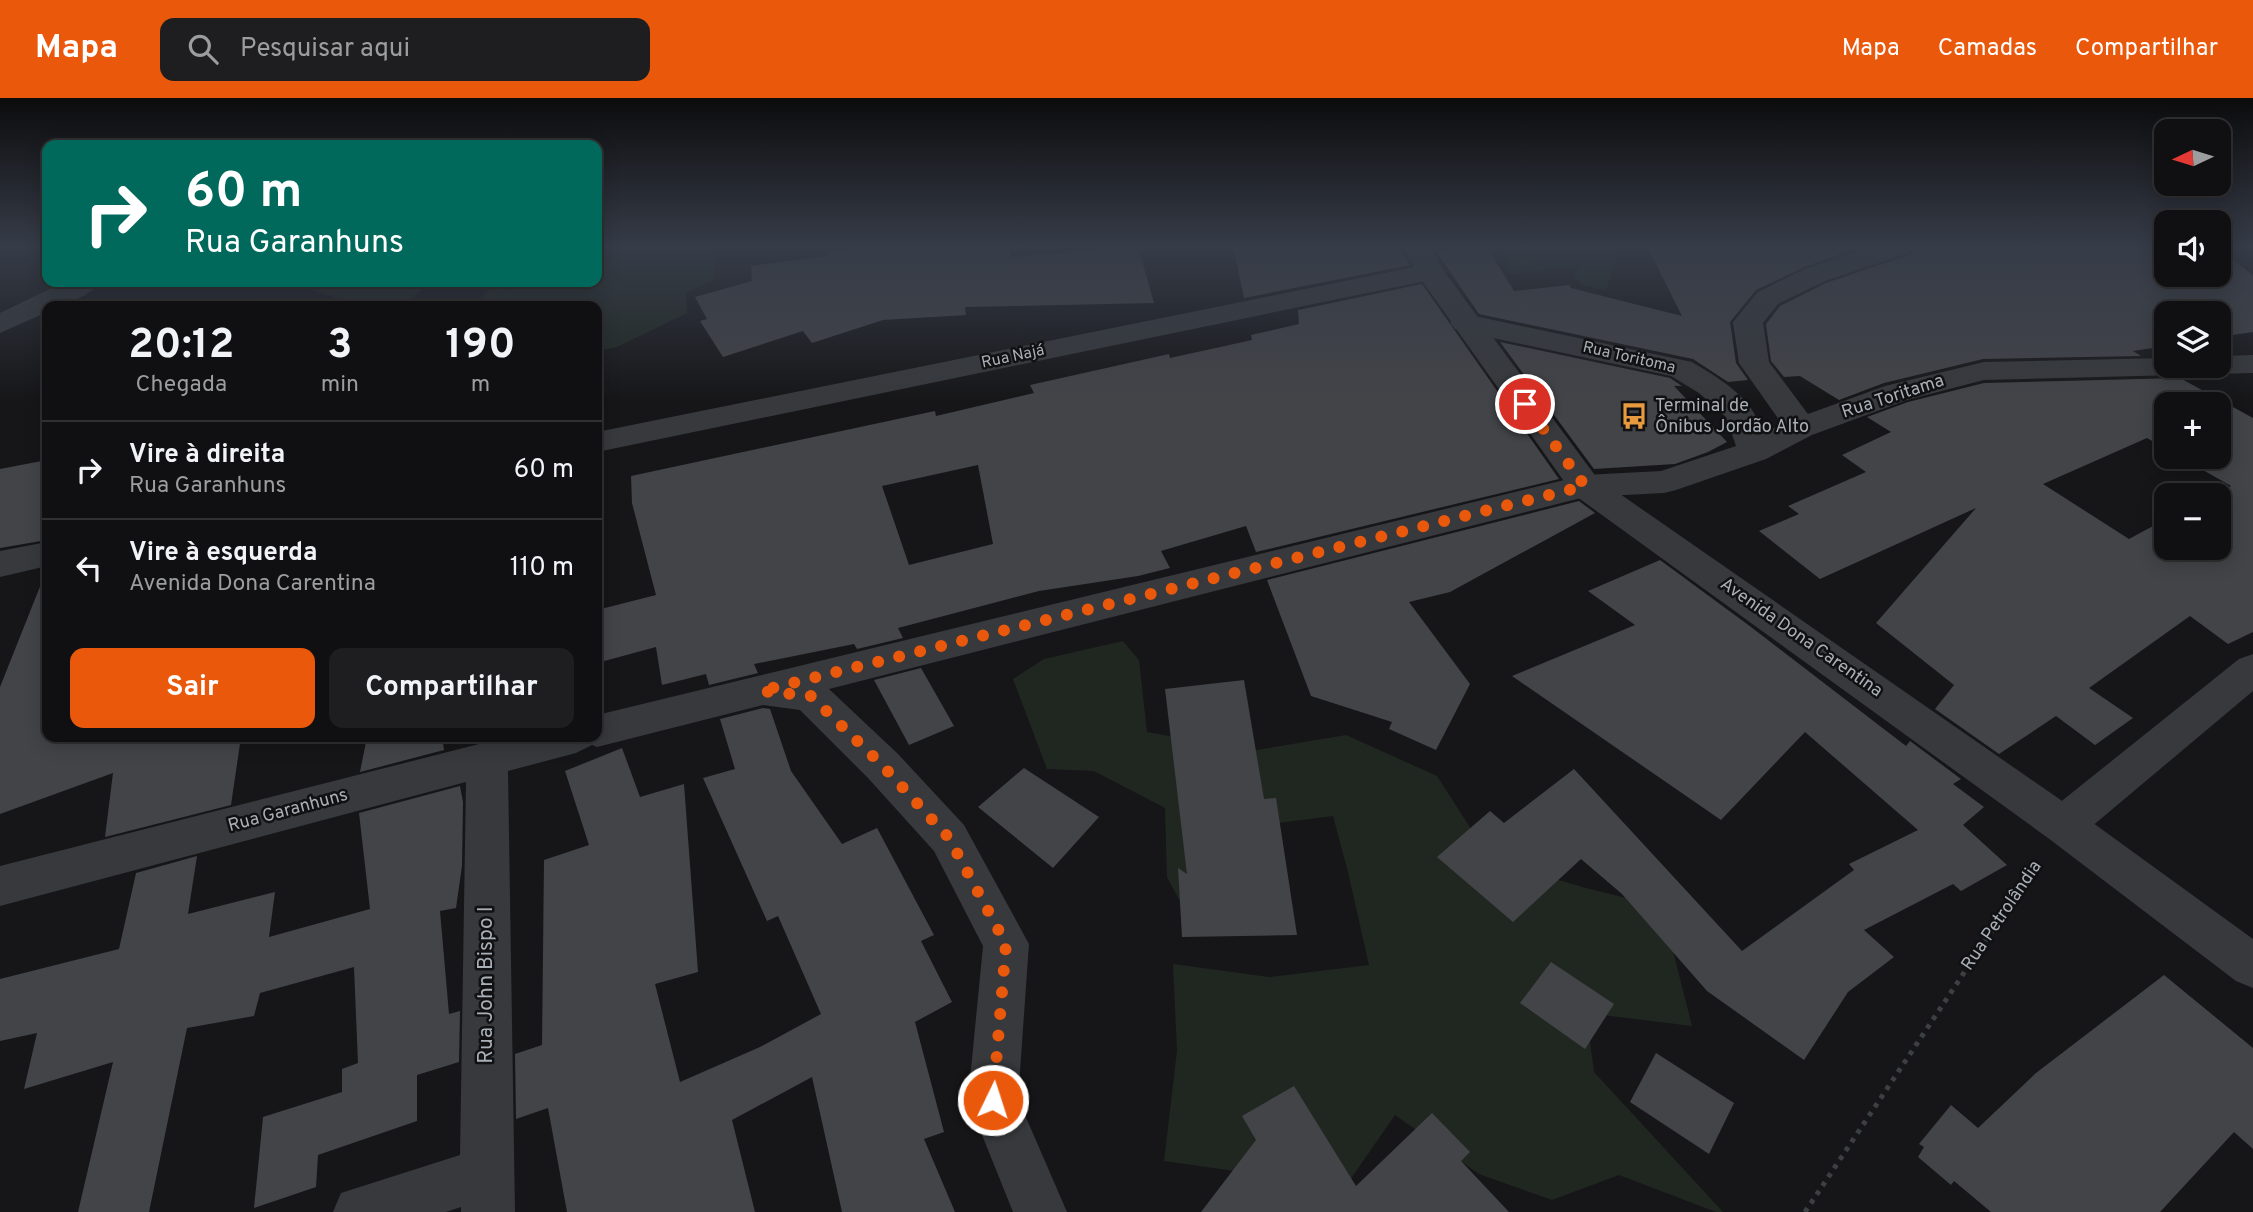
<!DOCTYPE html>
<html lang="pt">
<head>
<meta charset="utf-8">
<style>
  body { margin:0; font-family:Overpass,sans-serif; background:#1e1e20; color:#f1f3f6; height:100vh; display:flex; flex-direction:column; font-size:26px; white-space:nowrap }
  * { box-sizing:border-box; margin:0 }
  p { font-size:23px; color:#9c9d9f }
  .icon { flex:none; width:38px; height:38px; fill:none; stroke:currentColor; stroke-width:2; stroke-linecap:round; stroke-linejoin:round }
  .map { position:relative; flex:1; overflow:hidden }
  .details { position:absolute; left:42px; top:203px; width:560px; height:441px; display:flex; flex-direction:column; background:#101012; border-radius:14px; box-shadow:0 4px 18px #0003,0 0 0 2px #303032 }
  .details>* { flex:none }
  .guide { position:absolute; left:42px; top:42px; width:560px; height:147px; border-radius:14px; box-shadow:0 4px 18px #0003,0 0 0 2px #303032; background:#00695c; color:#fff; overflow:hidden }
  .needle { width:46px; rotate:266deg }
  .buttons { position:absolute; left:2154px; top:21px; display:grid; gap:14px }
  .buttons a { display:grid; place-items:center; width:77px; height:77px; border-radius:14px; background:#101012; box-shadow:0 4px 18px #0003,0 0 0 2px #303032; font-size:35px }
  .pin { position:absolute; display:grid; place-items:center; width:60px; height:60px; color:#fff; margin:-30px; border:4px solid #fff; border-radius:50%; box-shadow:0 2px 7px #0007 }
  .me { position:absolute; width:77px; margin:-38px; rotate:4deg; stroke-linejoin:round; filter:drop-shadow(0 0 5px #0008) }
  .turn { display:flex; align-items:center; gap:24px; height:147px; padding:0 28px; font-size:32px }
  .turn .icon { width:91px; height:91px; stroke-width:2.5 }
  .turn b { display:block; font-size:49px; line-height:60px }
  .eta { display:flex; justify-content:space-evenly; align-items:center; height:119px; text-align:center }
  .eta b { font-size:42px; font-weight:700; line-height:49px }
  .primary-button { display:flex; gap:14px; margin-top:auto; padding:14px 28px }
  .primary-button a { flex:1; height:80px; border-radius:14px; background:#ea580c; color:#fff; font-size:28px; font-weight:700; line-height:80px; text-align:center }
  .primary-button a+a { background:#1e1e20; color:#f1f3f6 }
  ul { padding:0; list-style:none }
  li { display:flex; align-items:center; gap:21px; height:98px; padding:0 28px; border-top:2px solid #303032 }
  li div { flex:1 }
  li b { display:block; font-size:26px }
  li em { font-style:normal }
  header { display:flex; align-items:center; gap:42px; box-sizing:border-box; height:98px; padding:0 35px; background:#ea580c; color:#fff }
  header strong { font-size:33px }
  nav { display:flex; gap:38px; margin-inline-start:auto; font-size:24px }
  .search { width:490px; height:63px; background:#1e1e20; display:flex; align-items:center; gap:18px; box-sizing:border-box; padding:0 24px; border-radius:14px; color:#9c9d9f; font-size:26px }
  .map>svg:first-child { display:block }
  .green { fill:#202720 }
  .building { fill:#434448; fill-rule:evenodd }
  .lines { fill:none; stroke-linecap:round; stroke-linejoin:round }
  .path { stroke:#3d4043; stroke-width:5; stroke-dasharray:4.5 6; stroke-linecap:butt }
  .minor { fill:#37393c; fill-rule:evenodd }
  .tertiary { fill:#37393c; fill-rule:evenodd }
  .route { stroke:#ea580c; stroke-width:12; stroke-dasharray:0 21.6 }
  .labels { text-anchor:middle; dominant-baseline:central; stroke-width:5; stroke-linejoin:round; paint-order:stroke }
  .far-street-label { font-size:16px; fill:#a9afb7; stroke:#111113 }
  .street-label { font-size:18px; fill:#a9afb7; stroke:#111113 }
  .poi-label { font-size:18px; fill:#a9afb7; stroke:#111113; text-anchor:start }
  .near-street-label { font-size:21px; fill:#a9afb7; stroke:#111113 }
</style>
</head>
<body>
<header>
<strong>Mapa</strong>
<div class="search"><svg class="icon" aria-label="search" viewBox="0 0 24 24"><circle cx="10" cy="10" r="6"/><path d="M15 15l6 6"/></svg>Pesquisar aqui</div>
<nav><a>Mapa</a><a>Camadas</a><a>Compartilhar</a></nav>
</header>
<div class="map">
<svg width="2253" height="1114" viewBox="0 0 2253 1114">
  <rect width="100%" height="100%" fill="#161618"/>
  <g class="green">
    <path d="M597 148 715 151 714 182 686 195 687 215 617 249 597 253V208H473L494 186 423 190 404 208C362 208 332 201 294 184H597Z"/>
    <polygon points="1499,148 1624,148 1617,158 1606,192 1582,187 1573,177 1581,167 1512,176"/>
    <polygon points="1123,543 1139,562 1147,634 1251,653 1346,637 1437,678 1491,762 1586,790 1662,809 1692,928 1586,915 1594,974 1723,1114 1716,1114 1619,1077 1552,1102 1479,1076 1395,1017 1334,1105 1270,1078 1164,1063 1177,953 1173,866 1269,879 1369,867 1348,774 1333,718 1229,731 1196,833 1167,779 1165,710 1094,673 1047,671 1013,581 1044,561"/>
  </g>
  <g class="building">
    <polygon points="885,148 1010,148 1011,159 1138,149 1154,205 965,209 966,217 883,222 812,245 803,233 723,259 700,223 707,221 695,199 752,183 751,168 827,158 827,155"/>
    <polygon points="1233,148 1398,148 1410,167 1244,200"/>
    <polygon points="1647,148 1864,148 1804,169 1756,192 1730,224 1736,265 1748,282 1728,284 1693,261 1479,216 1436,153 1487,149 1514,193 1569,187 1571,190 1682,218"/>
    <polygon points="1917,148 2166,148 2166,177 2219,177 2219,152 2253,177 2253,234 2219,239 2219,215 2166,215 2166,248 2133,253 2141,258 1983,261 1884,285 1839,302 1800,278 1784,279 1771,263 1766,226 1780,208 1826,185 1912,156"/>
    <path d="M1422 186 1559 381 1256 454 1246 428 1161 453 1170 470 1138 478 1039 493 898 530 903 540 857 551 854 546 754 566 758 575 709 587 706 576 662 587 656 549 597 565V512L656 497 632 405 631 378 935 313 936 318 1034 295 1030 287 1169 256 1170 260 1252 242 1251 237 1299 226 1298 212ZM978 367 993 446 909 467 882 388Z"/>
    <polygon points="1500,244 1670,280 1682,288 1674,288 1727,344 1708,354 1675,366 1594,371"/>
    <path d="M2180 280 2253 320V534L2228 546 2190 518 2089 590 2133 620 2095 647 2056 618 1999 656 1935 611 1954 587 1876 525 1976 410 1820 481 1759 433 1799 416 1788 408 1866 374 1842 357 1891 334 1867 319 1908 304 1984 285ZM2166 306H2219V359H2180L2231 388 2213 397H2219V450H2166V421L2129 441 2043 386 2147 340 2166 351Z"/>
    <polygon points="47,362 47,442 0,450 0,371"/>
    <polygon points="1579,403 1595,415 1450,494 1409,504 1470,586 1436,652 1389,631 1392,624 1311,598 1267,482"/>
    <polygon points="1660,462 1747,526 1906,648 1910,643 1961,681 1953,686 1984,709 1963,727 2007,767 1961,793 1953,786 1864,832 1894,859 1848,894 1804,962 1707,893 1622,796 1581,761 1513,824 1437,759 1490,713 1504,725 1574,671 1742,853 1854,772 1849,766 1918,732 1805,634 1721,722 1512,578 1635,527 1588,493"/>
    <polygon points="45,476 47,639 241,639 231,707 105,739 113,675 0,716 0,589"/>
    <polygon points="921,570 954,628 909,647 874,582"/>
    <polygon points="1244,582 1264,701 1276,700 1297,837 1182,839 1178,770 1187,776 1165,591"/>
    <polygon points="763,610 770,611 791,673 842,746 877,730 934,837 921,843 952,904 915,924 944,1034 924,1041 955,1114 842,1114 812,979 732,1022 755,1114 567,1114 548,1010 516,1021 515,956 542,947 544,762 589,747 565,673 622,650 640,699 684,686 698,874 655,886 680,984 760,949 821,916 778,818 767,823 703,680 735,671 720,621"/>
    <polygon points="367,639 442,639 444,652 360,674"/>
    <polygon points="1024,670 1099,719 1053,770 978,709"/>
    <polygon points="460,688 463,704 462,768 456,810 440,813 449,916 460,913 459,964 417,977 417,1023 318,1057 316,1089 254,1110 263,1019 342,994 342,971 358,965 354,869 260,895 254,918 187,930 149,1114 78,1114 113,964 24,991 37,935 0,943 0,881 119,851 136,775 197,758 188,816 275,794 269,839 370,811 359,715"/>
    <polygon points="1551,864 1614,906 1585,951 1520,905"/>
    <polygon points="2164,877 2253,950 2253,1051 2234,1034 2160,1114 1991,1114 1954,1083 1951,1087 1918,1059 1924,1049 1919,1046 1951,1007 1978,1030 2036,975"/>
    <polygon points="1656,955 1734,1005 1709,1056 1630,1004"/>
    <polygon points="1294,988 1356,1088 1432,1015 1470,1054 1461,1063 1509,1114 1201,1114 1256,1042 1242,1018"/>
  </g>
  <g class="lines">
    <polyline class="path" points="1805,1114 2037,765"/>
    <g class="minor">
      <path d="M1873 148H1915L1911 154 1825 183 1778 206 1763 225 1769 264 1808 316 1885 288 1984 264 2166 260V268H2219V258L2253 257V275L1984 282 1907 302 1812 337 1766 361 1676 392 1664 395 1585 399 829 591 898 656 964 727 1029 846 1018 1001 1067 1114H1013L968 1002 983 848 934 753 868 680 800 612 763 607 597 649 592 647 576 655 508 673 515 1114H461V1109L446 1114H333L341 1095 460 1057 466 684 0 808V768L487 644 513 639H597V617L1585 377 1661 373 1736 348 1726 319 1699 295 1671 278 1465 234 1455 231 1450 225 1455 219 1465 216 1692 264C1725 284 1750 298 1764 335L1782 326 1739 265 1733 224 1758 194 1805 171Z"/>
      <polygon points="1430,166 1440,168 1444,174 1440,180 597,354 597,334"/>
      <path d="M64 184H100C91 198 64 208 47 208V214L0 235V215Z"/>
      <polygon points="47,444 47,468 0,479 0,453"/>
      <polygon points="2253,556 2253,593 2078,740 2063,745 2048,740 2041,727 2048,714 2239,561"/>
    </g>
    <polygon class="tertiary" points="1402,148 1430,148 1443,172 1597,380 2078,714 2253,841 2253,890 2236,883 2048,740 1573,396 1416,174"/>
  </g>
  <linearGradient id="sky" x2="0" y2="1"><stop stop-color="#0c0c0d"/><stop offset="0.49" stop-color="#363c48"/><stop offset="1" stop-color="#363c48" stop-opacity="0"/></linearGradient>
  <rect width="2253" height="304" fill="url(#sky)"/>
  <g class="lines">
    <polyline class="route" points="993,1002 1006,846 949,740 883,668 811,598 760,593 1585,388 1525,306"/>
  </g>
  <defs>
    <symbol id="bus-bare" viewBox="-9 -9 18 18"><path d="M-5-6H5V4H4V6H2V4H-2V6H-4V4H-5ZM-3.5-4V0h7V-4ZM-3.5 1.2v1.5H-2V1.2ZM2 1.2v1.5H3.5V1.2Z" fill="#e79a3e" stroke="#111113" stroke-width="2.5" paint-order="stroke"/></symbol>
  </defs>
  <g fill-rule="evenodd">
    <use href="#bus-bare" x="1615" y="299" width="38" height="38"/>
  </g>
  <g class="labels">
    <g class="far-street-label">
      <text transform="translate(1013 259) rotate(-12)">Rua Najá</text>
      <text transform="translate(1629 260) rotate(13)">Rua Toritoma</text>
    </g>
    <g class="street-label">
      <text transform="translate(1893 299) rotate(-18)">Rua Toritama</text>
      <text transform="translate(1801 540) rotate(35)">Avenida Dona Carentina</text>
      <text transform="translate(288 713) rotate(-15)">Rua Garanhuns</text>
      <text transform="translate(2002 818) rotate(-56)">Rua Petrolândia</text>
    </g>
    <g class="poi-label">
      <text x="1655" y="308">Terminal de<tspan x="1655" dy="21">Ônibus Jordão Alto</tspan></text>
    </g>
    <g class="near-street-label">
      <text transform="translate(486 887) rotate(-90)">Rua John Bispo I</text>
    </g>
  </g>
</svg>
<div class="buttons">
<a><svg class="needle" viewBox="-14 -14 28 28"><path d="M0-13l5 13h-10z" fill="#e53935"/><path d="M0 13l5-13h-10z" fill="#9c9d9f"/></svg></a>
<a><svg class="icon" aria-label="sound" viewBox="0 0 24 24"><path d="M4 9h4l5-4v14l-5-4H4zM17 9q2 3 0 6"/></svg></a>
<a><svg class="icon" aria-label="layers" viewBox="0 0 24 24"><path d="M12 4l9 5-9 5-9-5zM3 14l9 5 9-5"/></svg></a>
<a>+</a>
<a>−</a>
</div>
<div class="pin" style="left:1525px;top:306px;background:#d93025"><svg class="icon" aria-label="arrive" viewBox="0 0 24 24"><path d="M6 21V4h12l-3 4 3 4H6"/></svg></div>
<svg class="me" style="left:993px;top:1002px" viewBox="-20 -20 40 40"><circle r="17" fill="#ea580c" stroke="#fff" stroke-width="3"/><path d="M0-11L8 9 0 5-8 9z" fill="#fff"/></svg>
<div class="guide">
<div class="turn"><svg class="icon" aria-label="right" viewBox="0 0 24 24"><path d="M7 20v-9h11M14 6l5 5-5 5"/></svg><div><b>60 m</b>Rua Garanhuns</div></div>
</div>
<section class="details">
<div class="eta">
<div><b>20:12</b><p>Chegada</p></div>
<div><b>3</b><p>min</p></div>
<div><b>190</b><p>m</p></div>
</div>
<ul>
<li><svg class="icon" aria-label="right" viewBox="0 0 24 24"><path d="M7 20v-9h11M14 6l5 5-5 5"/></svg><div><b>Vire à direita</b><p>Rua Garanhuns</p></div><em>60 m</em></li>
<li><svg class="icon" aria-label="left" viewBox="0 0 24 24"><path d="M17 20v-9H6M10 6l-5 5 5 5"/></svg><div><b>Vire à esquerda</b><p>Avenida Dona Carentina</p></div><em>110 m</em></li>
</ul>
<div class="primary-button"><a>Sair</a><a>Compartilhar</a></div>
</section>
</div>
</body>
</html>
